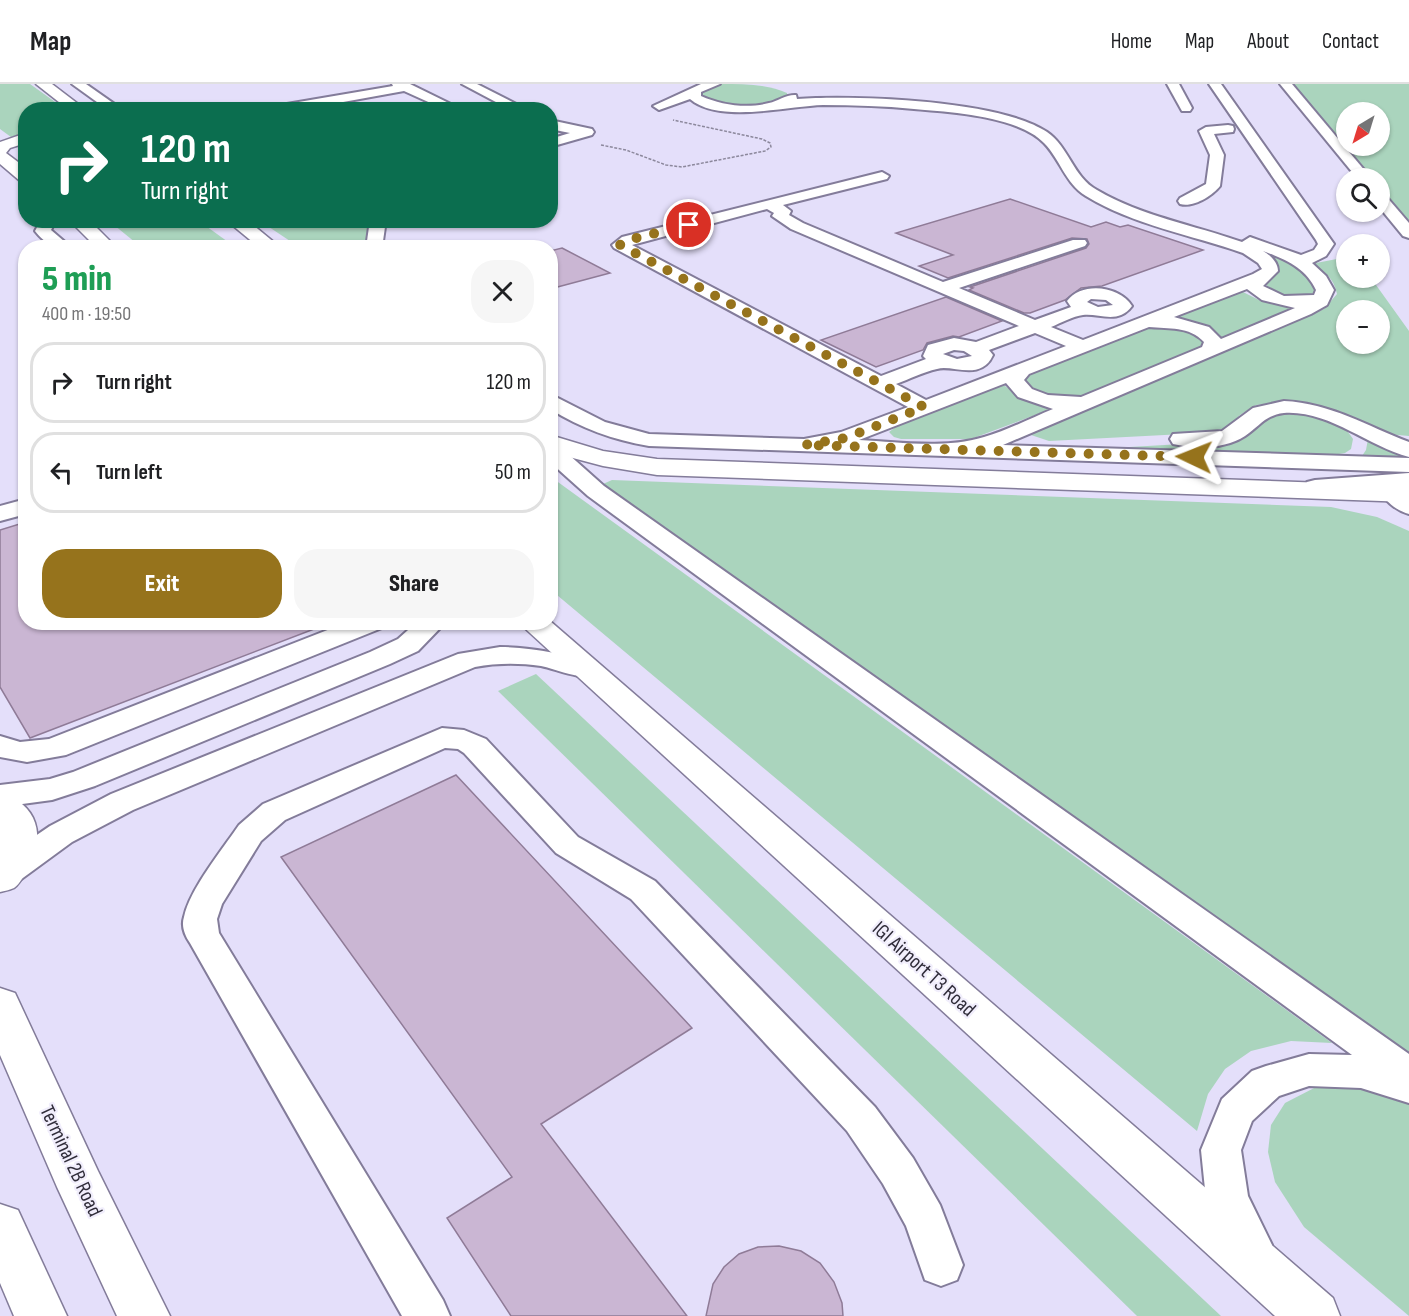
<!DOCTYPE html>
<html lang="en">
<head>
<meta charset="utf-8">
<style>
  body { margin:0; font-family:"Sofia Sans Condensed",sans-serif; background:#f6f6f6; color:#202124; height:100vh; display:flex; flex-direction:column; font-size:22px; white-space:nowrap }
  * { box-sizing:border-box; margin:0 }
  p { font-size:20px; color:#757577 }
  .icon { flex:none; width:33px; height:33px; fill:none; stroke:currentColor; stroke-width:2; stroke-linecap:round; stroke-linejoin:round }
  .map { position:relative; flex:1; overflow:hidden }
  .details { position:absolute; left:18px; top:156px; width:540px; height:390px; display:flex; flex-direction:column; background:#fff; border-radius:24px; box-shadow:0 2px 4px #0004 }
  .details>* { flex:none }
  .hud { position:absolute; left:18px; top:18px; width:540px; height:126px; border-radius:24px; box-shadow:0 2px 4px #0004; background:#0b6e4f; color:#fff; overflow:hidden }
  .needle { width:39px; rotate:218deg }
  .controls { position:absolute; left:1336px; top:18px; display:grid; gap:12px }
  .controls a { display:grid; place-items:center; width:54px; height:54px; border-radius:50%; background:#fff; box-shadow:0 2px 4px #0004; font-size:30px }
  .pin { position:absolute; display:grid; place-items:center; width:51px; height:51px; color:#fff; margin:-26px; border:3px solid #fff; border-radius:50%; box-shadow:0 2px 6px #0007 }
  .me { position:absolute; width:66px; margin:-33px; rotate:272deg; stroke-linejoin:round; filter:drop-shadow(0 0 4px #0008) }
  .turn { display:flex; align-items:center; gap:21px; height:126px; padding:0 24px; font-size:27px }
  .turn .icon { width:78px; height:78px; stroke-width:2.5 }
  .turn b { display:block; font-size:42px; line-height:51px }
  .round { display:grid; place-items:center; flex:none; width:63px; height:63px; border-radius:24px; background:#f6f6f6 }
  .head { display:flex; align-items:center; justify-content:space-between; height:102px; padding:0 24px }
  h1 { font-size:36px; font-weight:800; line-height:45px; color:#1e9e55 }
  .cta { display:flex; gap:12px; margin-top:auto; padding:12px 24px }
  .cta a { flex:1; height:69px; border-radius:24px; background:#96731c; color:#fff; font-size:24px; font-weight:800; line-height:69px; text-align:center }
  .cta a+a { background:#f6f6f6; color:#202124 }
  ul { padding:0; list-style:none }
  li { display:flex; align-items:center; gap:18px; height:81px; margin:0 12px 9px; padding:0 12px; border:3px solid #e0e0e0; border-radius:24px }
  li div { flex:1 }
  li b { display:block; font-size:22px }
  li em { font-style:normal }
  header { display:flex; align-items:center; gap:36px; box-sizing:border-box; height:84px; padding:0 30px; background:#fff; border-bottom:2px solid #e0e0e0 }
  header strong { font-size:28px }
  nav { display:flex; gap:33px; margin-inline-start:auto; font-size:21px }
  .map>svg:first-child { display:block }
  .green { fill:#aad4bd; fill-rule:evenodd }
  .building { fill:#cab6d3; stroke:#8f7b97; stroke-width:1.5 }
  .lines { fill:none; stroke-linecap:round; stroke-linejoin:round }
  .minor-casing { stroke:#837c9a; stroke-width:4 }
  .major-casing { stroke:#837c9a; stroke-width:3 }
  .path { stroke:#8c889c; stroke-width:1.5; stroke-dasharray:3 1.5; stroke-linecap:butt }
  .minor { fill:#fff; fill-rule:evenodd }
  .major { fill:#fff; fill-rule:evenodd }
  .route { stroke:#96731c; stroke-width:10; stroke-dasharray:0 18 }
  .labels { text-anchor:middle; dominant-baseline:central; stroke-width:4.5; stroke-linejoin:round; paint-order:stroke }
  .near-street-label { font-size:21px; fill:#302d3a; stroke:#f1eefc }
</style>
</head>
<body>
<header>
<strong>Map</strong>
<nav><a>Home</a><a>Map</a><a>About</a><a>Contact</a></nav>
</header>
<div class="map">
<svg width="1409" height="1232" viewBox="0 0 1409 1232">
  <rect width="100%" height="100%" fill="#e4dffa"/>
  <g class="green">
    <polygon points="0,0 30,0 65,25 26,26 25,49 11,53 0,45"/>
    <path d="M722 0C743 0 769 0 787 9V13C764 29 725 23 701 13V9L704 5Z"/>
    <path d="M1293 0H1409V139L1380 104V94H1372ZM1347 28H1380V62H1347Z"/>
    <polygon points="109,137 199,137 235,163 141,163"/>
    <polygon points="260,137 371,137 369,163 299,163"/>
    <path d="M1255 163C1276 170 1313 182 1316 207 1303 218 1277 211 1265 200L1278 184 1276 179Z"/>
    <path d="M1347 173V194H1371L1409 247V352L1387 350 1286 318 1256 321 1240 331 1227 344 1203 349 1049 357 1031 351 1035 347 1324 225 1337 210C1334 194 1324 187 1311 180ZM1347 226H1380V260H1347Z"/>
    <polygon points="1241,207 1259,216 1294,224 1223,254 1208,244 1172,234"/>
    <polygon points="1157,242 1190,246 1204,255 1205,260 1200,265 1080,314 1056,314 1033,307 1024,298 1025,294 1030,289 1147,243"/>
    <polygon points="998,301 1005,302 1022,314 1050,322 1051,325 971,355 901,355 894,353 889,348 897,342"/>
    <path d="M1293 329C1314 331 1342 335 1353 355L1351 365 1345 369 1327 372 1112 364 1235 357C1249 353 1252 344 1263 336 1271 329 1283 330 1293 329Z"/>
    <polygon points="1368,355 1409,371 1409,376 1366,374 1362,372 1366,366"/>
    <polygon points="550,393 551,393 1332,959 1291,957 1251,967 1225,985 1208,1010 1197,1047 551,506"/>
    <polygon points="612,396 1331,423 1377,433 1409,447 1409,978 605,404 603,400"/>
    <polygon points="536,590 1221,1232 1137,1232 498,607"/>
    <polygon points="1318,1002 1358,1002 1409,1017 1409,1232 1304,1143 1275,1098 1268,1068 1271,1041 1285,1019"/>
  </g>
  <g class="building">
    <polygon points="1010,115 1091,143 1106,138 1120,143 1128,141 1203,166 1102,202 1081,204 1065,216 1030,229 1024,229 969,206 973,204 970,203 1086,164 1089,160 1087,155 1072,154 948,194 919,182 953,171 896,149"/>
    <polygon points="562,164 610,189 550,205 550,167"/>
    <polygon points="946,213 1002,237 959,253 953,252 927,259 923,266 876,283 821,256"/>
    <polygon points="26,438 26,538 326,538 327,540 30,654 0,603 0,446"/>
    <polygon points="456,691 692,944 541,1040 687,1232 511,1232 447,1134 512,1093 281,773"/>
    <polygon points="779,1162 801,1167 820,1179 834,1198 842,1219 843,1232 706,1232 713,1200 724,1183 739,1170 758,1163"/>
  </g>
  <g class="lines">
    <defs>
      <g id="minor">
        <polygon points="72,0 86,0 123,26 108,26"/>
        <polygon points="392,0 410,0 463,26 446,26 404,7 299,26 269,26 275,22 393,2"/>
        <polygon points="462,0 477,0 528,26 511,26"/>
        <path d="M701 0H720L701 8V12C721 21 747 25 769 19 778 17 787 10 796 11L797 15C856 11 999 16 1047 48 1069 63 1073 93 1097 106 1141 132 1194 141 1242 158L1250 153 1301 171 1314 166 1318 160 1316 156 1209 0H1221L1334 160 1326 172 1312 179 1326 192 1334 206 1327 221 1311 230 1003 361 1409 374V388L649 362C613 356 581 344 550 325V310L605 338 649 350 804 355 841 348 908 323 614 164 612 161 622 153 882 88 889 92 887 95 783 121 791 127 789 131 803 139 943 198 1073 156H1085L1087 159 1085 162 959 204 1035 236 1071 223 1067 217C1082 197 1120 202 1132 222 1118 241 1099 229 1083 231 1073 232 1061 239 1051 243L1083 256 1253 190 1262 185 1258 179 1243 169C1192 151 1133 141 1086 112 1065 99 1060 75 1044 59 1018 32 950 28 914 25 884 22 853 21 823 21 787 22 719 40 690 15L659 26 653 22ZM767 125 774 129 772 132 791 145 1019 242 976 258 954 254 928 261 923 272 926 275 881 292 632 161ZM1263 167C1285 175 1306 184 1316 206L1314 211 1284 212 1263 202 1278 187C1278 178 1270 171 1263 167ZM1247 205 1262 216 1295 224 1221 255 1209 243 1174 233ZM1091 215 1106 216 1113 221 1098 223 1087 218ZM1149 243C1169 245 1189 242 1204 258L1202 263 1081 313 1048 311 1032 305 1024 296 1029 290ZM1035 249 1066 262 926 316 896 300C910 295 923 288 937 285 952 280 981 298 993 271L989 266ZM954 266 964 267 972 272 957 275 943 270ZM1006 299 1018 313 1053 325C1031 334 1008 346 984 353 945 365 899 358 859 356Z"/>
        <polygon points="1167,0 1179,0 1192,24 1190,27 1182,27"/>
        <polygon points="1280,0 1292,0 1371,94 1357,94"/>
        <polygon points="550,36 592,45 594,48 592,51 550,63 550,55 570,49 550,45"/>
        <path d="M1228 41 1233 42 1234 45 1233 48 1214 50 1224 71 1220 102C1212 112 1193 124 1180 120L1178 117 1180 114 1206 100 1210 71 1199 47 1206 43Z"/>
        <polygon points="1380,110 1385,111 1409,139 1409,154 1403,152 1380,124"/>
        <path d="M41 136H56L51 146 72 164C55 164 46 161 35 147Z"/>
        <polygon points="370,136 386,136 382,164 366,164"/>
        <path d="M1284 317C1330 319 1367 342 1409 358V373C1367 362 1329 326 1284 329 1265 331 1259 343 1245 352 1226 365 1195 365 1173 360L1170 355 1173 350 1222 347 1253 324Z"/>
        <polygon points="550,360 558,361 604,402 1409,970 1409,1019 1361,1004 1309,1002 1279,1012 1252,1037 1241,1066 1248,1112 1272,1161 1265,1176 1250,1182 1235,1176 1206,1115 1201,1066 1222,1015 1252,987 1266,982 1309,970 1352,971 588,412 550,378"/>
        <path d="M1409 389V403L1398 404 1409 411V430C1398 427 1387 419 1381 409L1384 405 1315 410 1307 408 1304 403 1307 398 1315 396Z"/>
        <polygon points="26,415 26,430 0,437 0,422"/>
        <polygon points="348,538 386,538 382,544 66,671 27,678 0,673 0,652 20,658 49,655"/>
        <polygon points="417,538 446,538 418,567 390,580 95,702 52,716 0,723 0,701 50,695 73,688 370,568 398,555"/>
        <path d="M500 563C534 563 565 571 597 579L601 585 597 591C579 596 559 586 541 582 519 579 497 579 475 583L133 726 72 758 16 799 0 801V776L50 742 111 710 458 570Z"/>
        <path d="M442 644 464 646 486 655 578 753 655 797 875 1023 913 1074 940 1121 963 1181 957 1196 941 1202 925 1196 906 1142 883 1100 847 1047 631 815 556 769 464 669 458 665 445 664 285 736 261 757 222 820 217 835 219 849 443 1216 450 1232H402L190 859C185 852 181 842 184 833 190 805 222 766 239 741L263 720Z"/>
      </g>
      <g id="major">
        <polygon points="36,0 52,0 86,26 69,26"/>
        <polygon points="26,49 26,59 10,64 6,69 26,84 26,98 20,97 0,80 0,58"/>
        <polygon points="69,136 89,136 117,164 97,164"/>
        <polygon points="226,136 247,136 281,164 260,164"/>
        <polygon points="550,351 603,367 657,375 1409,402 1409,418 657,391 603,382 554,369 550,367"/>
        <polygon points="550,537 1333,1214 1340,1232 1275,1232 518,538"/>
        <path d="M0 709C38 720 46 752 28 784 24 791 20 800 14 804 10 806 4 807 0 808Z"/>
        <polygon points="0,904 15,909 98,1087 170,1232 117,1232 57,1103 0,971"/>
        <polygon points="0,1120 18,1126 67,1232 14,1232 0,1199"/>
      </g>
    </defs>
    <use href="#minor" class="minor-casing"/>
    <use href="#major" class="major-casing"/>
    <polyline class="path" points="601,61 626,66 666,81 682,83 765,67 771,63 770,59 762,55 673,36"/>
    <use href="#minor" class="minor"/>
    <use href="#major" class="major"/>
  </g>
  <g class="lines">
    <polyline class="route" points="689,141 628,156 620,161 924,323 846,354 804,361 1194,373"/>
  </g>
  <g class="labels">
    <g class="near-street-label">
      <text transform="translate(924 885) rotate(42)">IGI Airport T3 Road</text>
      <text transform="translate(71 1077) rotate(65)">Terminal 2B Road</text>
    </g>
  </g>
</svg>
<div class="controls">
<a><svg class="needle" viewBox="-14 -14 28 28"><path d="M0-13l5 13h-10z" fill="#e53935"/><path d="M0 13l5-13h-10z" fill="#757577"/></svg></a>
<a><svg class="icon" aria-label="search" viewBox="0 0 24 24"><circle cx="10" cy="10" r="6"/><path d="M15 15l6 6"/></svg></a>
<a>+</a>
<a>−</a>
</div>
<div class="pin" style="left:689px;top:141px;background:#d93025"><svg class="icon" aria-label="arrive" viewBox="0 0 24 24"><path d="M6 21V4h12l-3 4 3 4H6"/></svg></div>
<svg class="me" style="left:1194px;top:373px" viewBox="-20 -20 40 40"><path d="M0-17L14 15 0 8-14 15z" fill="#96731c" stroke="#fff" stroke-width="4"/></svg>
<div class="hud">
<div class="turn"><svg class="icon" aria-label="right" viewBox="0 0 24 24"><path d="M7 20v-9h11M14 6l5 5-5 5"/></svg><div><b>120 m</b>Turn right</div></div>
</div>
<section class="details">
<div class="head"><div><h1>5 min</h1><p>400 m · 19:50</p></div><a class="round"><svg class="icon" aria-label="close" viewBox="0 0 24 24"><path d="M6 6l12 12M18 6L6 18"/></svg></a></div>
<ul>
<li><svg class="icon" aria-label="right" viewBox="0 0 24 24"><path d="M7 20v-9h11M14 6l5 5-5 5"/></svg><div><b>Turn right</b></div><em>120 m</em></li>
<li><svg class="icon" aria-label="left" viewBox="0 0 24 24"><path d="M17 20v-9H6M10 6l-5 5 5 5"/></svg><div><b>Turn left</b></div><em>50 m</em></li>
</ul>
<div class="cta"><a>Exit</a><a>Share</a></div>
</section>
</div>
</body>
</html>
